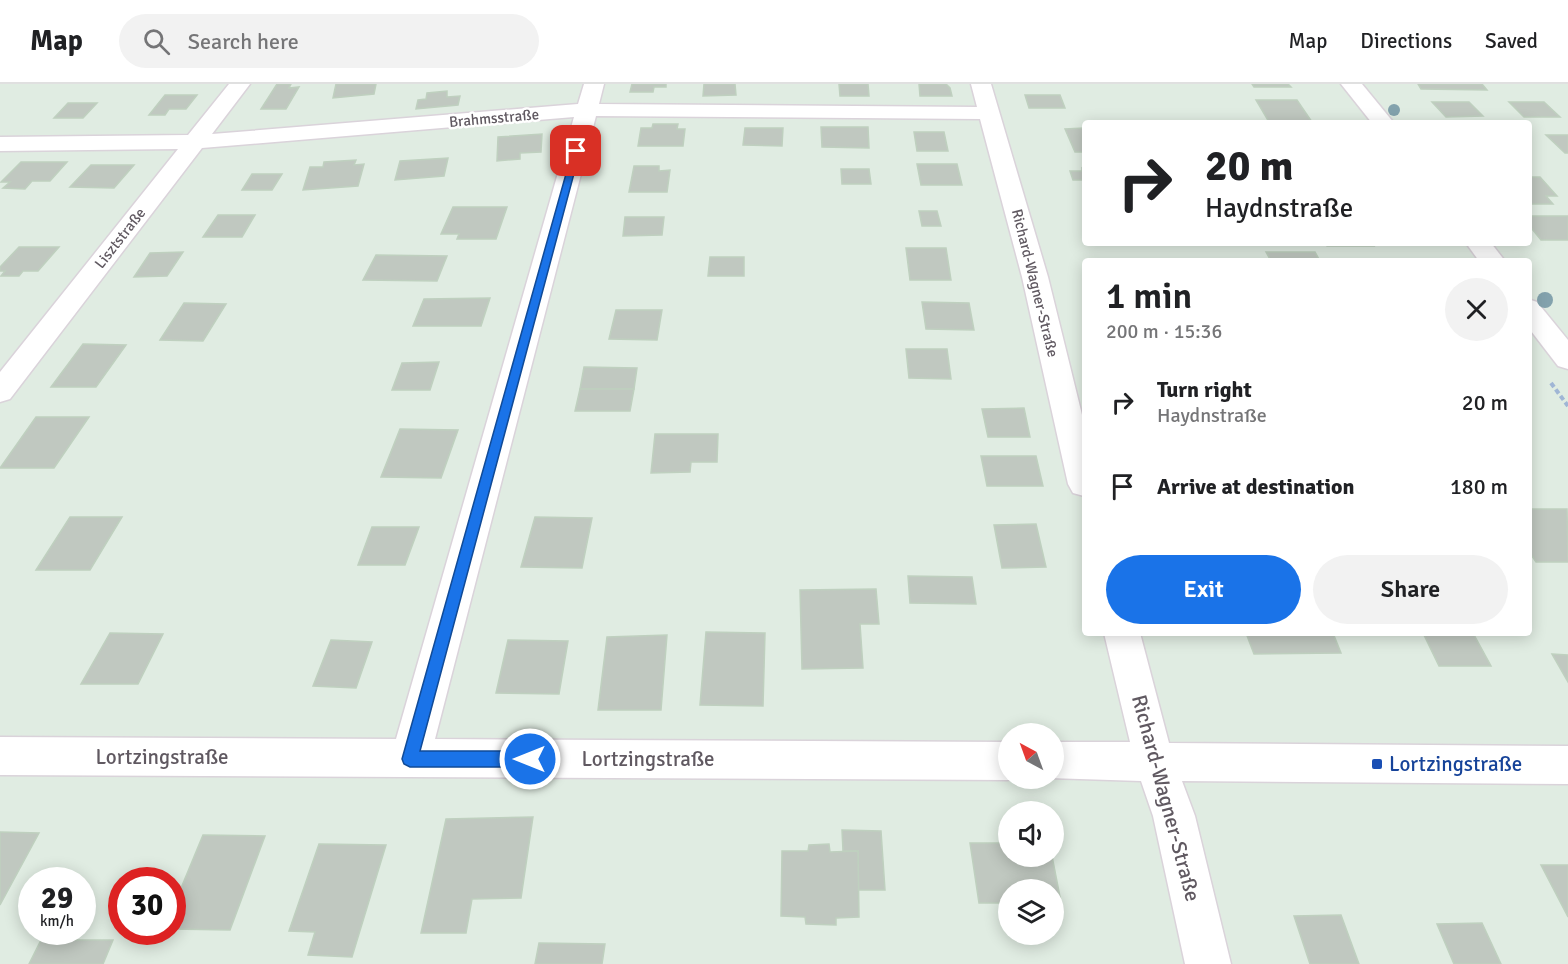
<!DOCTYPE html>
<html lang="en">
<head>
<meta charset="utf-8">
<style>
  body { margin:0; font-family:Signika,sans-serif; background:#f2f2f2; color:#202124; height:100vh; display:flex; flex-direction:column; font-size:22px; white-space:nowrap }
  * { box-sizing:border-box; margin:0 }
  p { font-size:20px; color:#757577 }
  .icon { flex:none; width:33px; height:33px; fill:none; stroke:currentColor; stroke-width:2; stroke-linecap:round; stroke-linejoin:round }
  .map { position:relative; flex:1; overflow:hidden }
  .drawer { position:absolute; left:1082px; top:174px; width:450px; height:378px; display:flex; flex-direction:column; background:#fff; border-radius:6px; box-shadow:0 3px 15px #0003 }
  .drawer>* { flex:none }
  .guide { position:absolute; left:1082px; top:36px; width:450px; height:126px; border-radius:6px; box-shadow:0 3px 15px #0003; background:#fff; color:#202124; overflow:hidden }
  .needle { width:39px; rotate:319deg }
  .buttons { position:absolute; left:998px; top:639px; display:grid; gap:12px }
  .buttons a { display:grid; place-items:center; width:66px; height:66px; border-radius:50%; background:#fff; box-shadow:0 3px 15px #0003; font-size:30px }
  .speed { position:absolute; left:18px; top:783px; display:flex; gap:12px; font-size:30px; font-weight:700; text-align:center }
  .speed>* { display:grid; place-content:center; width:78px; height:78px; border-radius:50%; background:#fff; box-shadow:0 3px 15px #0003; line-height:1 }
  .speed small { font-size:15px; font-weight:400 }
  .speed .limit { border:9px solid #d22; background:#fff; color:#111 }
  .pin { position:absolute; display:grid; place-items:center; width:51px; height:51px; color:#fff; margin:-26px; border-radius:12px; box-shadow:0 3px 9px #0006 }
  .me { position:absolute; width:66px; margin:-33px; rotate:270deg; stroke-linejoin:round; filter:drop-shadow(0 0 4px #0008) }
  .turn { display:flex; align-items:center; gap:21px; height:126px; padding:0 24px; font-size:27px }
  .turn .icon { width:78px; height:78px; stroke-width:2.5 }
  .turn b { display:block; font-size:42px; line-height:51px }
  .round { display:grid; place-items:center; flex:none; width:63px; height:63px; border-radius:32px; background:#f2f2f2 }
  .headline { display:flex; align-items:center; justify-content:space-between; height:102px; padding:0 24px }
  h1 { font-size:36px; font-weight:600; line-height:45px }
  .button { display:flex; gap:12px; margin-top:auto; padding:12px 24px }
  .button a { flex:1; height:69px; border-radius:36px; background:#1a73e8; color:#fff; font-size:24px; font-weight:600; line-height:69px; text-align:center }
  .button a+a { background:#f2f2f2; color:#202124 }
  ul { padding:0; list-style:none }
  li { display:flex; align-items:center; gap:18px; height:84px; padding:0 24px }
  li div { flex:1 }
  li b { display:block; font-size:22px }
  li em { font-style:normal }
  header { display:flex; align-items:center; gap:36px; box-sizing:border-box; height:84px; padding:0 30px; background:#fff; border-bottom:2px solid #e0e0e0 }
  header strong { font-size:28px }
  nav { display:flex; gap:33px; margin-inline-start:auto; font-size:21px }
  .search { width:420px; height:54px; background:#f2f2f2; display:flex; align-items:center; gap:15px; box-sizing:border-box; padding:0 21px; border-radius:33px; color:#757577; font-size:22px }
  .map>svg:first-child { display:block }
  .building { fill:#c0c8c0; stroke:#bfd0bf; stroke-width:1.5 }
  .lines { fill:none; stroke-linecap:round; stroke-linejoin:round }
  .minor-casing { stroke:#dad3da; stroke-width:3 }
  .path { stroke:#a0b6d5; stroke-width:4; stroke-dasharray:5 3; stroke-linecap:butt }
  .minor { fill:#fff; fill-rule:evenodd }
  .tree { fill:#83a2ad }
  .route { fill:#1a73e8; stroke:#114b97; stroke-width:1.5 }
  .transit-dot { fill:#1a4fb4; stroke:#fff; stroke-width:2 }
  .labels { text-anchor:middle; dominant-baseline:central; stroke-width:5; stroke-linejoin:round; paint-order:stroke }
  .far-street-label { font-size:15px; fill:#605961; stroke:#fff }
  .near-street-label { font-size:21px; fill:#605961; stroke:#fff }
  .near-transit-label { font-size:21px; fill:#164399; stroke:#fff; text-anchor:start }
</style>
</head>
<body>
<header>
<strong>Map</strong>
<div class="search"><svg class="icon" aria-label="search" viewBox="0 0 24 24"><circle cx="10" cy="10" r="6"/><path d="M15 15l6 6"/></svg>Search here</div>
<nav><a>Map</a><a>Directions</a><a>Saved</a></nav>
</header>
<div class="map">
<svg width="1568" height="880" viewBox="0 0 1568 880">
  <rect width="100%" height="100%" fill="#e0ece2"/>
  <g class="building">
    <polygon points="277,0 291,0 289,4 299,3 286,25 261,25"/>
    <polygon points="336,0 376,0 374,10 333,14"/>
    <polygon points="632,0 666,0 666,3 654,3 653,8 630,8"/>
    <polygon points="704,0 735,0 736,11 703,12"/>
    <polygon points="839,0 868,0 869,12 840,12"/>
    <polygon points="919,0 946,0 950,4 952,12 920,12"/>
    <polygon points="1252,0 1288,0 1291,3 1254,3"/>
    <polygon points="1418,0 1482,0 1487,6 1421,5"/>
    <polygon points="447,7 447,13 460,12 458,21 416,25 418,16 426,15 427,9"/>
    <polygon points="165,11 197,11 186,25 169,25 165,31 149,31"/>
    <polygon points="1025,11 1060,11 1065,24 1029,24"/>
    <polygon points="1256,16 1297,16 1312,38 1269,38"/>
    <polygon points="1432,18 1469,18 1483,32 1446,33"/>
    <polygon points="1509,18 1544,18 1560,33 1524,33"/>
    <polygon points="68,19 97,19 83,34 54,34"/>
    <polygon points="653,40 678,40 677,45 685,45 683,62 638,62 641,44 652,44"/>
    <polygon points="821,43 868,43 869,64 822,63"/>
    <polygon points="745,44 783,44 782,62 743,61"/>
    <polygon points="1084,44 1084,68 1075,68 1065,45"/>
    <polygon points="914,48 944,48 948,67 917,67"/>
    <polygon points="542,50 541,68 520,69 520,75 497,77 498,53"/>
    <polygon points="1546,51 1568,51 1568,69 1565,69"/>
    <polygon points="448,74 444,92 395,96 400,77"/>
    <polygon points="356,76 354,81 364,80 358,102 303,106 310,83 323,83 324,78"/>
    <polygon points="21,78 67,78 50,97 32,97 25,105 3,104 10,98 1,98"/>
    <polygon points="917,80 957,80 962,101 921,101"/>
    <polygon points="91,81 134,81 114,104 70,103"/>
    <polygon points="634,82 659,82 659,87 670,86 667,108 629,108"/>
    <polygon points="1082,84 1084,85 1084,96 1073,96 1070,87 1082,87"/>
    <polygon points="841,85 869,85 871,100 842,100"/>
    <polygon points="252,90 282,90 272,106 242,106"/>
    <polygon points="1528,93 1540,93 1557,112 1546,112 1553,120 1528,120"/>
    <polygon points="453,123 507,123 496,155 457,155 459,150 441,150"/>
    <polygon points="919,127 937,127 941,142 922,142"/>
    <polygon points="218,131 255,131 242,153 203,153"/>
    <polygon points="1528,132 1568,132 1568,156 1541,156 1528,140"/>
    <polygon points="625,133 664,133 662,151 623,152"/>
    <polygon points="1326,159 1372,159 1374,162 1327,162"/>
    <polygon points="19,163 59,163 38,187 23,187 19,192 1,192 5,187 0,187 0,183"/>
    <polygon points="906,164 946,164 951,196 910,196"/>
    <polygon points="183,168 167,192 134,193 150,169"/>
    <polygon points="1266,168 1315,168 1320,177 1271,177"/>
    <polygon points="376,171 447,172 437,197 363,196"/>
    <polygon points="710,173 744,173 744,192 708,192"/>
    <polygon points="490,214 481,242 413,242 424,215"/>
    <polygon points="922,218 969,219 974,246 926,245"/>
    <polygon points="184,219 226,220 203,257 160,256"/>
    <polygon points="616,226 662,226 657,256 609,255"/>
    <polygon points="83,260 126,261 96,303 51,303"/>
    <polygon points="906,265 947,265 951,295 909,294"/>
    <polygon points="439,278 430,306 392,306 402,279"/>
    <polygon points="584,283 637,284 634,305 580,305"/>
    <polygon points="580,305 634,305 630,327 575,327"/>
    <polygon points="1024,324 1030,353 988,353 982,325"/>
    <polygon points="36,333 89,333 54,384 0,384"/>
    <polygon points="400,345 458,346 441,394 381,393"/>
    <polygon points="655,350 718,350 717,378 691,378 690,388 651,389"/>
    <polygon points="981,372 1036,372 1043,402 987,402"/>
    <polygon points="1528,425 1567,425 1568,478 1536,478 1528,466"/>
    <polygon points="70,433 122,433 90,486 36,486"/>
    <polygon points="535,433 592,434 582,484 521,483"/>
    <polygon points="1036,440 1046,483 1002,484 994,441"/>
    <polygon points="372,443 419,443 405,481 358,481"/>
    <polygon points="908,492 972,493 976,520 910,519"/>
    <polygon points="876,505 879,540 860,540 863,584 802,585 800,506"/>
    <polygon points="706,548 765,549 763,622 700,621"/>
    <polygon points="110,549 163,550 138,600 81,600"/>
    <polygon points="1246,549 1333,549 1341,569 1254,570"/>
    <polygon points="1423,549 1473,549 1491,582 1439,582"/>
    <polygon points="667,551 661,626 598,626 607,553"/>
    <polygon points="331,556 372,558 356,604 313,602"/>
    <polygon points="508,556 568,557 559,610 496,609"/>
    <polygon points="1552,570 1568,571 1568,598"/>
    <polygon points="533,733 521,814 472,815 466,849 421,849 446,735"/>
    <polygon points="842,746 881,747 885,806 858,806 858,767 843,767"/>
    <polygon points="0,748 39,749 0,821"/>
    <polygon points="203,751 265,752 230,846 172,845 172,826"/>
    <polygon points="970,759 1008,759 1008,772 1052,772 1061,818 1053,818 1053,806 1008,806 1008,819 979,819"/>
    <polygon points="319,760 386,761 352,873 308,871 315,848 289,847"/>
    <polygon points="829,760 830,768 858,767 859,833 836,834 836,841 806,840 805,833 781,832 782,767 808,767 809,761"/>
    <polygon points="1541,781 1568,781 1568,833"/>
    <polygon points="1341,831 1359,880 1310,880 1294,832"/>
    <polygon points="1482,839 1501,880 1454,880 1437,840"/>
    <polygon points="41,856 113,856 103,880 29,880"/>
    <polygon points="539,859 605,860 602,880 535,880"/>
  </g>
  <g class="lines">
    <defs>
      <g id="minor">
        <polygon points="229,0 250,0 212,50 578,20 584,0 604,0 599,20 977,23 971,0 991,0 1048,193 1084,339 1084,412 1073,409 1068,400 1022,193 980,35 596,32 435,655 1008,658 1008,694 1012,694 1008,696 0,691 0,653 396,655 574,33 202,64 10,315 0,318 0,288 178,65 0,67 0,53 188,51"/>
        <polygon points="1341,0 1362,0 1394,39 1372,39"/>
        <polygon points="1466,159 1491,159 1505,177 1479,177"/>
        <polygon points="1528,215 1537,218 1568,256 1568,285 1558,282 1528,243"/>
        <polygon points="1104,549 1140,549 1169,659 1568,662 1568,700 1182,697 1195,732 1231,880 1185,880 1153,732 1141,697 1049,694 1053,694 1053,658 1130,658"/>
      </g>
    </defs>
    <use href="#minor" class="minor-casing"/>
    <polyline class="path" points="1551,299 1568,322"/>
    <use href="#minor" class="minor"/>
  </g>
  <g class="tree">
    <circle cx="1394" cy="26" r="6"/>
    <circle cx="1545" cy="216" r="8"/>
  </g>
  <polygon class="route" points="573,65 580,67 420,667 530,667 535,669 538,675 535,681 530,683 410,683 404,680 402,675"/>
  <rect class="transit-dot" x="1371" y="674" width="12" height="12" rx="3"/>
  <g class="labels">
    <g class="far-street-label">
      <text transform="translate(494 34) rotate(-5)">Brahmsstraße</text>
      <text transform="translate(120 154) rotate(-52)">Lisztstraße</text>
      <text transform="translate(1035 199) rotate(76)">Richard-Wagner-Straße</text>
    </g>
    <g class="near-street-label">
      <text x="162" y="673">Lortzingstraße</text>
      <text x="648" y="675">Lortzingstraße</text>
      <text transform="translate(1166 714) rotate(75)">Richard-Wagner-Straße</text>
    </g>
    <g class="near-transit-label">
      <text x="1389" y="680">Lortzingstraße</text>
    </g>
  </g>
</svg>
<div class="buttons">
<a><svg class="needle" viewBox="-14 -14 28 28"><path d="M0-13l5 13h-10z" fill="#e53935"/><path d="M0 13l5-13h-10z" fill="#757577"/></svg></a>
<a><svg class="icon" aria-label="sound" viewBox="0 0 24 24"><path d="M4 9h4l5-4v14l-5-4H4zM17 9q2 3 0 6"/></svg></a>
<a><svg class="icon" aria-label="layers" viewBox="0 0 24 24"><path d="M12 4l9 5-9 5-9-5zM3 14l9 5 9-5"/></svg></a>
</div>
<div class="speed"><div>29<small>km/h</small></div><div class="limit">30</div></div>
<div class="pin" style="left:576px;top:67px;background:#d93025"><svg class="icon" aria-label="arrive" viewBox="0 0 24 24"><path d="M6 21V4h12l-3 4 3 4H6"/></svg></div>
<svg class="me" style="left:530px;top:675px" viewBox="-20 -20 40 40"><circle r="17" fill="#1a73e8" stroke="#fff" stroke-width="3"/><path d="M0-11L8 9 0 5-8 9z" fill="#fff"/></svg>
<div class="guide">
<div class="turn"><svg class="icon" aria-label="right" viewBox="0 0 24 24"><path d="M7 20v-9h11M14 6l5 5-5 5"/></svg><div><b>20 m</b>Haydnstraße</div></div>
</div>
<section class="drawer">
<div class="headline"><div><h1>1 min</h1><p>200 m · 15:36</p></div><a class="round"><svg class="icon" aria-label="close" viewBox="0 0 24 24"><path d="M6 6l12 12M18 6L6 18"/></svg></a></div>
<ul>
<li><svg class="icon" aria-label="right" viewBox="0 0 24 24"><path d="M7 20v-9h11M14 6l5 5-5 5"/></svg><div><b>Turn right</b><p>Haydnstraße</p></div><em>20 m</em></li>
<li><svg class="icon" aria-label="arrive" viewBox="0 0 24 24"><path d="M6 21V4h12l-3 4 3 4H6"/></svg><div><b>Arrive at destination</b></div><em>180 m</em></li>
</ul>
<div class="button"><a>Exit</a><a>Share</a></div>
</section>
</div>
</body>
</html>
